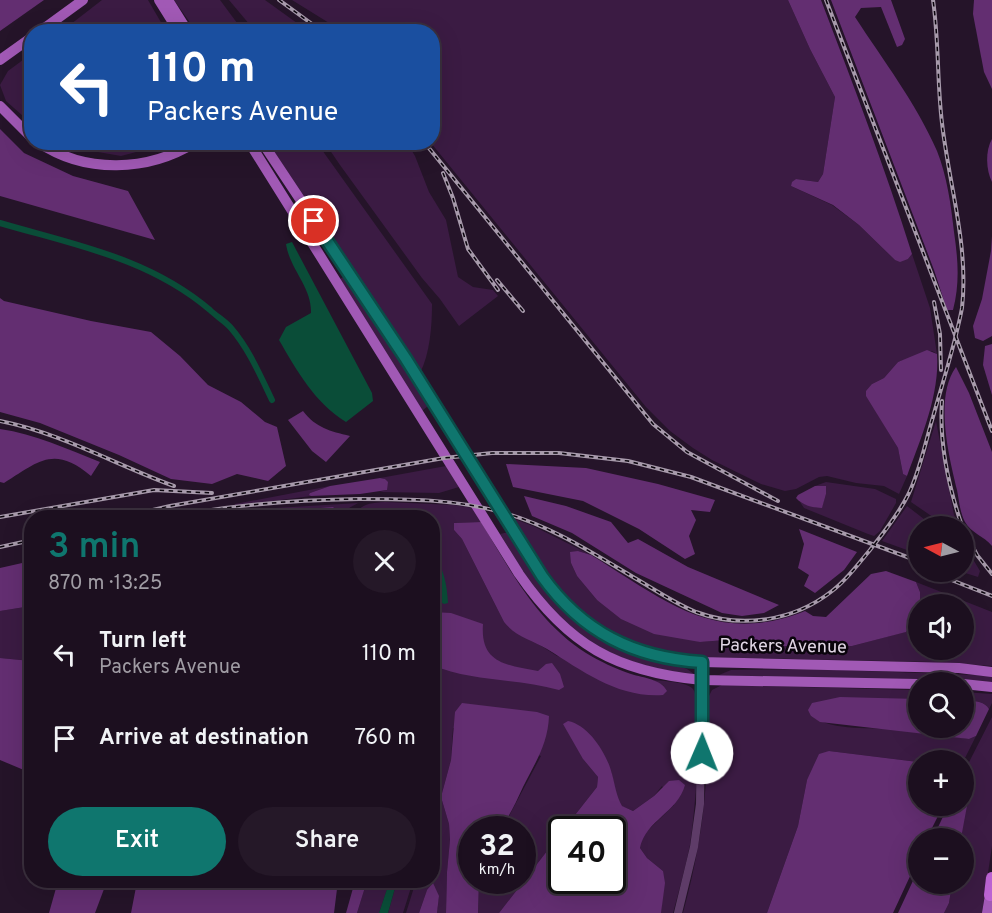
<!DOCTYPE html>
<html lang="en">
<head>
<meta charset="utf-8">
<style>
  body { margin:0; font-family:Overpass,sans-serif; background:#251828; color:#f1f3f6; height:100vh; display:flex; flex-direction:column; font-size:22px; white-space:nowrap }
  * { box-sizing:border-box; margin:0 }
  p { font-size:20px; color:#a09ca4 }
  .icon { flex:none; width:33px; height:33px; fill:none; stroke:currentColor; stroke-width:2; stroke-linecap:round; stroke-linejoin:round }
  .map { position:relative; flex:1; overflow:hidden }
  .details { position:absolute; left:24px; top:510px; width:416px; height:378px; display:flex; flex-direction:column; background:#1c0f1f; border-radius:24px; box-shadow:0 6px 24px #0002,0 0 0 2px #3a2f3d }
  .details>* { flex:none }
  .hud { position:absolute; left:24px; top:24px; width:416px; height:126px; border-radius:24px; box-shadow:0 6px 24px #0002,0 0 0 2px #3a2f3d; background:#1a4fa0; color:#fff; overflow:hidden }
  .needle { width:39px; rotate:277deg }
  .tools { position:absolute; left:908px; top:516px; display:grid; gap:12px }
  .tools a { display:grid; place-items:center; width:66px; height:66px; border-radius:50%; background:#1c0f1f; box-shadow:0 6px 24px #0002,0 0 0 2px #3a2f3d; font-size:30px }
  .speed { position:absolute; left:458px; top:816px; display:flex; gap:12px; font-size:30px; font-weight:700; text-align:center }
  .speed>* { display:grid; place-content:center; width:78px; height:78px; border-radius:50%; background:#1c0f1f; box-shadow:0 6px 24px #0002,0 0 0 2px #3a2f3d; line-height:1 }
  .speed small { font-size:15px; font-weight:400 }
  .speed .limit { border:3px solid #111; border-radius:9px; background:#fff; color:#111 }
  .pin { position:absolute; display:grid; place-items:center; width:51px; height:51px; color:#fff; margin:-26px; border:3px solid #fff; border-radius:50%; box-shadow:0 2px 6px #0007 }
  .me { position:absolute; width:66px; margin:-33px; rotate:1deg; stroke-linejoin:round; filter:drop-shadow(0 0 4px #0008) }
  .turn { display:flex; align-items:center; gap:21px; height:126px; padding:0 24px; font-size:27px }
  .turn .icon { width:78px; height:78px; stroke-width:2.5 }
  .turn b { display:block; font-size:42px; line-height:51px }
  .round { display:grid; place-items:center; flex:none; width:63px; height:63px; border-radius:32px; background:#251828 }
  .head { display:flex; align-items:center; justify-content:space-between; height:102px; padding:0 24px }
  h1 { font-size:36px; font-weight:600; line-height:45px; color:#0f766e }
  .cta { display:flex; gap:12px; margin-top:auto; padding:12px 24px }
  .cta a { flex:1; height:69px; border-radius:36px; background:#0f766e; color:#fff; font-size:24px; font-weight:600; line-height:69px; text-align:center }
  .cta a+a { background:#251828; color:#f1f3f6 }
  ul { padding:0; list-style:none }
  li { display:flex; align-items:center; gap:18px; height:84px; padding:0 24px }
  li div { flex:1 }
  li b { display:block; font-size:22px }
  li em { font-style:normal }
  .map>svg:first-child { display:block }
  .green { fill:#3b1b43 }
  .forest { fill:#632e71 }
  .water { fill:#0a4d38 }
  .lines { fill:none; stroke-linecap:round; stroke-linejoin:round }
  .canal { stroke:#0a4d38; stroke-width:6 }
  .minor { stroke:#5e3c68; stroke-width:8 }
  .major { stroke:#a159b5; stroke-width:10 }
  .highway { stroke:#bb63d3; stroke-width:12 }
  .rail-casing { stroke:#a79aab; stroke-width:4 }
  .rail { stroke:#0a040c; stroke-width:1.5; stroke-dasharray:4.5; stroke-linecap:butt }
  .route-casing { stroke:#0a4d48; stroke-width:15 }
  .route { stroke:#0f766e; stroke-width:10 }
  .labels { text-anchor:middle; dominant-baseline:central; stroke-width:5; stroke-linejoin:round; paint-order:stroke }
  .street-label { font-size:18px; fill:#e0d5e4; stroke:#0a040c }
</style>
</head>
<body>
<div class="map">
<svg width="992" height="913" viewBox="0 0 992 913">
  <rect width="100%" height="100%" fill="#251429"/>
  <g class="green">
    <polygon points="102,0 148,0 166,31 62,31"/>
    <polygon points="174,0 220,0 243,31 196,31"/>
    <polygon points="229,0 265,0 308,31 255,31"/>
    <polygon points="292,0 788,0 810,49 835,97 823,174 818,182 796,179 791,186 832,205 859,225 895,260 908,259 912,254 930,308 937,354 932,351 898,362 884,378 872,384 877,413 898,448 903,474 907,476 899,494 884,486 856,483 827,476 819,477 796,489 785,491 761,484 712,460 693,448 670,431 646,407 431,143 432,32 342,31"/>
    <polygon points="31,54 31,123 6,101 0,85 8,71"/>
    <polygon points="61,143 170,143 121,156 75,148"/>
    <path d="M266 143H317L432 304C432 326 430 353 420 373Z"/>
    <polygon points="325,143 407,143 415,156 429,192 446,220 458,277 473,287 493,290 498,296 459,326 440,299 422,278 340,165"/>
    <polygon points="345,276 429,405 422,411 340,279"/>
    <polygon points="936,421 954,515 960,526 946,526 911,502"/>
    <polygon points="446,466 459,487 439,493 379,492 387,490 385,479 380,478"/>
    <polygon points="826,482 875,489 896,499 896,503 880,531 874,536 868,534 804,508 800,502 816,508 822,507 826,494 826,486 815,486"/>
    <polygon points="330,486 310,493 311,496 235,506 235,504"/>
    <path d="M385 502 454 505 473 508 481 522 454 523V530L462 539 504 622 557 656 664 686 653 680C662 681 688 682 693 689 705 706 694 821 690 845 685 868 679 891 673 913H661L663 871 647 858 640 848 642 836 674 805 662 786 654 796 633 811 621 806 616 794 611 771 583 759 598 777 597 787 564 829 561 830V833L499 913H478L479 881 522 880V830L500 829 508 818 541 756 453 728 451 760 441 797 449 824 450 841 447 872 446 913H437L439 896 427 890 419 913H406L416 881 432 880V518H351C362 504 368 503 385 502Z"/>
    <polygon points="358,503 349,508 342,517 222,518 275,508"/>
    <polygon points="907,506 933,526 918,526 918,554 882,541"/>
    <path d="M512 518 533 526 591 555 578 551 571 563 577 576 597 600 700 642 726 640 760 646H852L905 632 918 615V650H963V604H920V592L916 582 992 612V666L932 662 699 657C651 652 614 639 577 608 572 603 565 598 560 592 542 570 528 543 512 518Z"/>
    <path d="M509 532 563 608 671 663 687 669 694 674C646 670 597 653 561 619 536 596 518 563 500 534Z"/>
    <polygon points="963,548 968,551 980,571 978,577 962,572"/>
    <polygon points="31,606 31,661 0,658 0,611"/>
    <polygon points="809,669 978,675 992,676 992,684 719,675 731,670"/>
    <path d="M722 685 918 690V699H900L811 716C835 732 871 727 899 729 922 732 946 736 969 739L976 736 963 762V760L918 762 829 751 807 780 798 826 767 913H683C695 869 703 826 706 781 708 754 706 726 708 698L712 690Z"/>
    <path d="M963 692 992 694V703L989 709C984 700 972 701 963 701Z"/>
    <polygon points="992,717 992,846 982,913 944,913 949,903 952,884 963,884 963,838 961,838 967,772 963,776 963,774"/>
    <polygon points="367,881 390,881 379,913 357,913"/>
    <polygon points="397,881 413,881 403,913 388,913"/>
  </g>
  <g class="forest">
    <polygon points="0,0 44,0 0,31"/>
    <path d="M788 0H821C853 84 885 168 912 254L908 259 900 262 895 260 859 225 833 205 791 186 792 182 796 179 818 182 823 174 835 97 810 49Z"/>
    <path d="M831 0H891L905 39 902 45 897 47 881 7 861 8 855 17C883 60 916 103 937 151 947 176 951 205 954 232 958 259 960 283 953 310H947L934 270Z"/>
    <polygon points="974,0 992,0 992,89 984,72 973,14"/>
    <polygon points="0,129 24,153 73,176 128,191 155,240 0,196"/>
    <path d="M992 139V182C986 170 985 151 992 139Z"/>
    <polygon points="992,236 992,336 983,341 975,338 973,326 982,299 991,251"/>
    <polygon points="0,298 4,301 91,321 151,332 180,356 208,385 241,402 265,422 277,427 286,466 268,481 237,474 212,484 171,479 119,455 40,423 0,412"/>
    <polygon points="992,344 992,395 983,365 985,346"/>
    <path d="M927 350 937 354C940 394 921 438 907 476L903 474 898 448 866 396V391L872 384 884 378 898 362Z"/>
    <path d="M956 367 969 393 992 452V546C984 536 971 533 965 522 960 513 959 500 957 490 949 457 934 397 956 367Z"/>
    <path d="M303 411C316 428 330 431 350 436L326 462 312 451 288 420Z"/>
    <path d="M0 429C35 434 67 449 100 462L91 476C54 445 39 461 4 483L0 482Z"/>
    <polygon points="506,464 586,468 658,484 715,500 710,512 691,510 696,520 689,536 695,554 685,559 639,529 583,501 513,487"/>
    <polygon points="380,478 385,479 388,482 387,490 360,494 311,496 309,495 310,493 330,486"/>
    <path d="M815 486H826V494L822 508C813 508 802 505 796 498L798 495Z"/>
    <polygon points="524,496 566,506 611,522 628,543 638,539 688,567 779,605 764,613 742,616 722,613 636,573 572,533 532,516"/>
    <polygon points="333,507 337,511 335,516 241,517 296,510"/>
    <path d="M481 522C511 571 536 621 586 653 599 661 616 669 631 674 644 678 661 679 667 691L663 695C618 698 584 672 547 649 532 640 516 637 504 622L462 539 454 530V523Z"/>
    <polygon points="799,529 857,552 844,570 815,593 804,586 809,575 798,568 804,544"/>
    <path d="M578 551 591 555C665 600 715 647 805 611L813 616 826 617 871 574 886 571 916 582 920 592V604H918V615L906 632 852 646H760L726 640 700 642 654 634 621 619 597 600 577 576 571 563 570 552Z"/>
    <polygon points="31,561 31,606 0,611 0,568"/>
    <path d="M432 612 451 613 483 624C480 663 506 665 538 671L546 664 552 663 560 674 564 687 559 690C517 678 472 682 432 665Z"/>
    <polygon points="0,658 31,661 31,773 0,760"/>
    <path d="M840 697 918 699V728H963V701C972 701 984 700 989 709L976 736 969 739 820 722 811 716 808 710 812 703Z"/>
    <path d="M462 703 537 712 549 716C548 744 535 763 523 787 516 802 510 816 500 829L471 830V880L479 881 478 913H446L447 872 450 840 449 824 441 797 451 760 455 712Z"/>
    <path d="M568 721C589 725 607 754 612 774 615 785 616 795 622 806L633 811 654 796 669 781 679 780 685 785C678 812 645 821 640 848L647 858 663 871 665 883 661 913H499L561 833V880H612V830L564 829 597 787 598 777 583 759 563 724Z"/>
    <polygon points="829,751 918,762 918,806 943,806 927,838 918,838 918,859 893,913 767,913 798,826 807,780 819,754"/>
    <polygon points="967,771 971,774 972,779 961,838 933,838 948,806 963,806 963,776"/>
    <polygon points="918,870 918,884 952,884 949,903 944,913 898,913"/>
    <polygon points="58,881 58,880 107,881 95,913 49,913"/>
    <polygon points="132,881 338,881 334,913 131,913 136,887"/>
    <polygon points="355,881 367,881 357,913 346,913"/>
    <polygon points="433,883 439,896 437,913 419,913 427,890"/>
  </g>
  <g class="water">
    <path d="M292 242 372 393 373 401 346 422C315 403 297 371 279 340L286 327 311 313C312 287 290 270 286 244Z"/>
    <path d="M432 553C444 567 447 585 448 603L444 604C427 595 432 570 432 553Z"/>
    <polygon points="390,880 397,881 388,913 379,913"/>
  </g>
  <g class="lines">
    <path class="canal" d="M0 223C75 245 149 258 210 310 216 316 225 321 231 328 249 349 260 375 272 400"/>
    <polyline class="minor" points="678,913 694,847 700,804 702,662"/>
    <g class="major">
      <polyline points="159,0 179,32"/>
      <polyline points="168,0 188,32"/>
      <polyline points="39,32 83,0"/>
      <polyline points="0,60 32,37"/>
      <polyline points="0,106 32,138"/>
      <path d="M38 142C85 174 148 172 196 142"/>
      <path d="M249 142 519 574C568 645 616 672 702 680L918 684"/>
      <path d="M262 142 406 359 541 576C583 632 633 657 702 662L959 668 992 672"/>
      <polyline points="963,684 992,687"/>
      <polyline points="987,913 991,889"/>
    </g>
    <polyline class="highway" points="990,895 992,878"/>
    <defs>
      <g id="rail">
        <polyline points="279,0 323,32"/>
        <polyline points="826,0 992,431"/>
        <polyline points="424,142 653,424 687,452 778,501"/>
        <polyline points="443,173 453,198 468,249 498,290"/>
        <polyline points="497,280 523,311"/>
        <polyline points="934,302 940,334 941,370"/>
        <path d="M942 401C939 443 949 488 962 526"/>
        <path d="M0 421C61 433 116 465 174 486"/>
        <polyline points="0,517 154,490 212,493"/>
        <polyline points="118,518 170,506 444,458 492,453 559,453 628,461 691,477 918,561"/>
        <path d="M165 518C228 505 294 500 359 499 407 499 454 499 501 512 549 525 591 552 633 577 654 589 674 603 696 612 742 629 794 621 832 591 847 580 858 564 870 550 884 532 898 515 908 495 920 471 925 443 933 417 943 381 955 345 962 308 969 246 949 185 942 123 937 82 939 41 933 0"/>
        <polyline points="963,528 977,555 992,574"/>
        <polyline points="0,547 32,540"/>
        <polyline points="931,572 992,596"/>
      </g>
    </defs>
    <use href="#rail" class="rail-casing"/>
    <use href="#rail" class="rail"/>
  </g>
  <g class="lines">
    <defs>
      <path id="route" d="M314 221 406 359 542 576C582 632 634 658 702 662V753"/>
    </defs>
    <use href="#route" class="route-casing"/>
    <use href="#route" class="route"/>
  </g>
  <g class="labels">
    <g class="street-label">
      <text transform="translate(783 647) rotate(1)">Packers Avenue</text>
    </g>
  </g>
</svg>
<div class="tools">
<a><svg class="needle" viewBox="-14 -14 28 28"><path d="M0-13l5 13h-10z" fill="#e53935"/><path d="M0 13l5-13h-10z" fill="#a09ca4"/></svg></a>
<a><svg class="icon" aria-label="sound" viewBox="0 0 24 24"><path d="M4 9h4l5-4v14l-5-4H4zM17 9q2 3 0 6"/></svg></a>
<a><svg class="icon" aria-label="search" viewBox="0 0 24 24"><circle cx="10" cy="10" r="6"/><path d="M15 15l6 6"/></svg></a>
<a>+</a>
<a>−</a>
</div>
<div class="speed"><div>32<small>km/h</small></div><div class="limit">40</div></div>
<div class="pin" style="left:314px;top:221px;background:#d93025"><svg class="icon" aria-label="arrive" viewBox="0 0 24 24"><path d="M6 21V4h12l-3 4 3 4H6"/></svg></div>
<svg class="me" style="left:702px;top:753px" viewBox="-20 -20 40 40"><circle r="19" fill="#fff"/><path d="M0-13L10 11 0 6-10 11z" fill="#0f766e"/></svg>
<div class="hud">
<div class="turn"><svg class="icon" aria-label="left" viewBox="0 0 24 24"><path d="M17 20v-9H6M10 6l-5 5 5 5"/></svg><div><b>110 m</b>Packers Avenue</div></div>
</div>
<section class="details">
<div class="head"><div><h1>3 min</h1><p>870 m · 13:25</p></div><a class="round"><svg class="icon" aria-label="close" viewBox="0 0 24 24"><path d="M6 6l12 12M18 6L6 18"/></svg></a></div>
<ul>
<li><svg class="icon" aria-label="left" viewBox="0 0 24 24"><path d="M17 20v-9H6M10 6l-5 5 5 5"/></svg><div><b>Turn left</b><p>Packers Avenue</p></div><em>110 m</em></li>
<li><svg class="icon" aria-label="arrive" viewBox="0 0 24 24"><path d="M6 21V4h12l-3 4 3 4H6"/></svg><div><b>Arrive at destination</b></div><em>760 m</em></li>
</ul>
<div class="cta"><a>Exit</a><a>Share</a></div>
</section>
</div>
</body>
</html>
